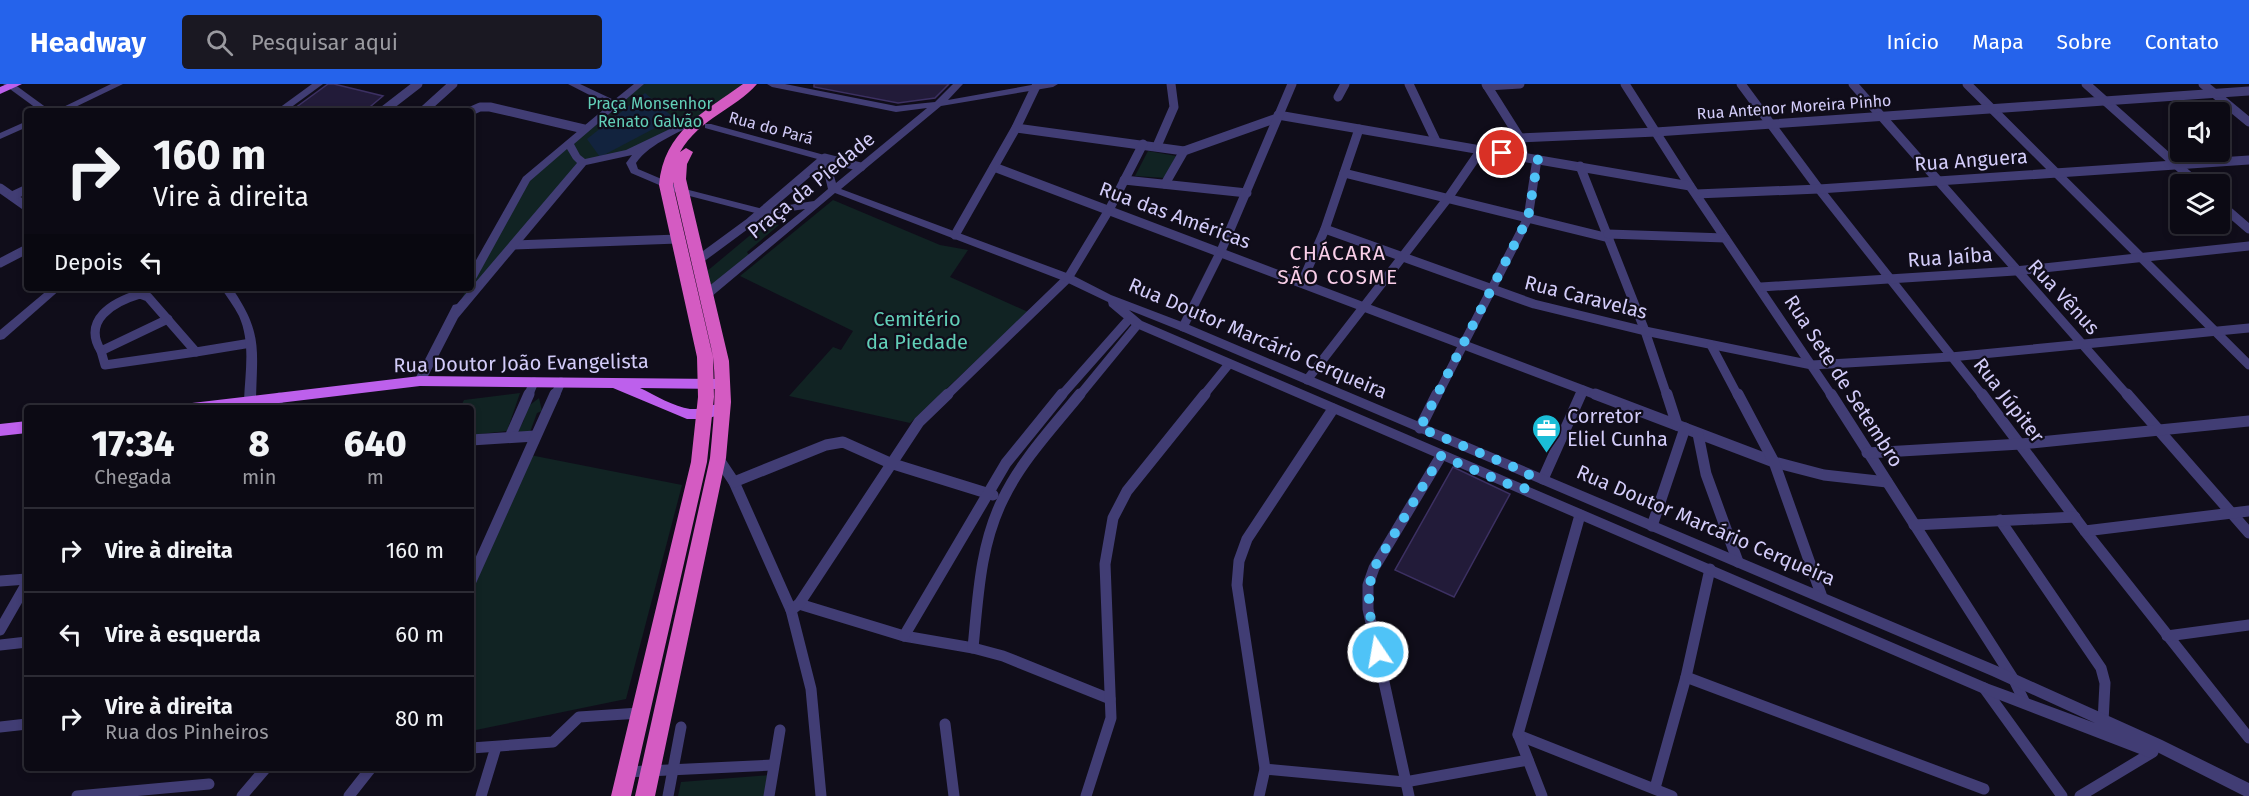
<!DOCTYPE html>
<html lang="pt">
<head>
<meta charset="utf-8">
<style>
  body { margin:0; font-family:"Fira Sans",sans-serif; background:#1a1822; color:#f1f3f6; height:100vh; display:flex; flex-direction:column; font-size:22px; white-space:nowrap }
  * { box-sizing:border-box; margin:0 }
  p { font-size:20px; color:#9a9aa0 }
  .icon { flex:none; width:33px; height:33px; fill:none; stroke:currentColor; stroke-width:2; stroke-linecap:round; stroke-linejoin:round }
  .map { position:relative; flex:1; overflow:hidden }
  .panel { position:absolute; left:24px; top:321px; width:450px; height:366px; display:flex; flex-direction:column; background:#0c0a14; border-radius:6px; box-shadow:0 3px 9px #0003,0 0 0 2px #2c2b34 }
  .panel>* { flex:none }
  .top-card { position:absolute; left:24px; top:24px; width:450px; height:183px; border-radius:6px; box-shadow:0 3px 9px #0003,0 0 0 2px #2c2b34; background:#0c0a14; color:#f1f3f6; overflow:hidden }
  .controls { position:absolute; left:2170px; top:18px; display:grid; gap:12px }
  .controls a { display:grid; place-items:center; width:60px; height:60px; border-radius:6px; background:#0c0a14; box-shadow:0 3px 9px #0003,0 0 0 2px #2c2b34; font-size:30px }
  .pin { position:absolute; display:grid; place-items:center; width:51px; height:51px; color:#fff; margin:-26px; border:3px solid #fff; border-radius:50%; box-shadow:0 2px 6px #0007 }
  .me { position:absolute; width:66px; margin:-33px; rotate:348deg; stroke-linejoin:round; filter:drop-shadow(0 0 4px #0008) }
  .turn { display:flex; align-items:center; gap:21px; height:126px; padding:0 30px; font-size:27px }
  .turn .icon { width:78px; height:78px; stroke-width:2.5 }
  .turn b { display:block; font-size:42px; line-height:51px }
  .then { display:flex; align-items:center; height:57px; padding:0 30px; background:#0003; gap:12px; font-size:22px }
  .eta { display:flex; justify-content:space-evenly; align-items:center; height:102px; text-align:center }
  .eta b { font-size:36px; font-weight:800; line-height:42px }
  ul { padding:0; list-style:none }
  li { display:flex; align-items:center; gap:18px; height:84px; padding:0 30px; border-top:2px solid #2c2b34 }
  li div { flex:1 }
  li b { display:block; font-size:22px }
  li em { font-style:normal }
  header { display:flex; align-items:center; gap:36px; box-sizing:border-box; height:84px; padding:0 30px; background:#2563eb; color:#fff }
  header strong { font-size:28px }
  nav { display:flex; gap:33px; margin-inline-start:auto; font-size:21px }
  .search { width:420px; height:54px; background:#1a1822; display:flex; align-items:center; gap:15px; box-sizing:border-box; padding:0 21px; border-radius:6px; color:#9a9aa0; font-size:22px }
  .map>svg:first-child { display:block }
  .green { fill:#112323 }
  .water { fill:#12233e }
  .building { fill:#221b39; stroke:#3c3062; stroke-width:1.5 }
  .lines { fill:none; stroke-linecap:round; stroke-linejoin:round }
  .minor-far1 { stroke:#413d74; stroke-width:9 }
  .minor { stroke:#413d74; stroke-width:11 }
  .tertiary { fill:#413d74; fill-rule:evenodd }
  .primary { fill:#bd60ec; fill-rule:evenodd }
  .trunk { fill:#d45bc2; fill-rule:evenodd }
  .route { stroke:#4fc3f7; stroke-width:10; stroke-dasharray:0 18 }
  .labels { text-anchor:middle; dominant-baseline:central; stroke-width:4.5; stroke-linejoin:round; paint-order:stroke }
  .far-park-label { font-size:16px; fill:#62cfb8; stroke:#100d1a }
  .far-street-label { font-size:16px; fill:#d3ccf9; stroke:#100d1a }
  .street-label { font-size:20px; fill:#d3ccf9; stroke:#100d1a }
  .park-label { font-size:20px; fill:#62cfb8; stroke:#100d1a }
  .poi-label { font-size:20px; fill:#d3ccf9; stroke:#100d1a; text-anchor:start }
  .neighbourhood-label { font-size:21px; letter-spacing:1.5px; fill:#f9cee8; stroke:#100d1a }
</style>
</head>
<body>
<header>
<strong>Headway</strong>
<div class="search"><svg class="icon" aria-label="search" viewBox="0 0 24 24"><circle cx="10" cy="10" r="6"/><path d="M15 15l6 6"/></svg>Pesquisar aqui</div>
<nav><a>Início</a><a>Mapa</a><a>Sobre</a><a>Contato</a></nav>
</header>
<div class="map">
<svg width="2249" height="712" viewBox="0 0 2249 712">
  <rect width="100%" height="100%" fill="#100d1a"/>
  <g class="green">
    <polygon points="640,0 749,0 700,33 628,69 583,77 454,231 467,204 471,204 471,195 517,108 570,58"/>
    <polygon points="1148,67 1176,72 1165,94 1135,92"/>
    <polygon points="833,116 940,161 968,166 950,193 1028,228 910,339 789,312 833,263 841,266 853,247 740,192"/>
    <polygon points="763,134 779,141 747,168 749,171 712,203 706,188 760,143 758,138"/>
    <polygon points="520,309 507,347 471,351 471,324 460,324 464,316"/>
    <polygon points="539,314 542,327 537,329 530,348 517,349 524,336 526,324"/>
    <polygon points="530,371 682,401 626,615 471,647 471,502"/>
    <polygon points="770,691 766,712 678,712 681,698"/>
  </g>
  <polygon class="water" points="645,9 674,34 600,73 587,55"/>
  <g class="building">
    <polygon points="328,0 334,0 383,12 365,27 291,27"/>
    <polygon points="814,0 949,0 935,14 898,19 814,3"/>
    <polygon points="1453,383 1510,410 1454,513 1395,486"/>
  </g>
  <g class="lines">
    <g class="minor-far1">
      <polyline points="1409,0 1436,57"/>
      <polyline points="1486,0 1520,54 1524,73"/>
      <polyline points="1625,0 1690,102 1832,312"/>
      <polyline points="1741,0 1819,105 1983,312"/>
      <polyline points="1853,0 2128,312"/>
      <polyline points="1967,0 2249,281"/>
      <polyline points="2086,0 2198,100"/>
      <polyline points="2203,0 2249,38"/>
      <polyline points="1487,2 1520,0"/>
      <polyline points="1338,13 1345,0"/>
      <polyline points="383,27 418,0"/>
      <polyline points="423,27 453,0"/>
      <polyline points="471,27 480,23 490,23 584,45"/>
      <polyline points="1278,31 1690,102"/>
      <polyline points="1016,44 1184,67 1277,34"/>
      <polyline points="1520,54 1656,48 2249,7"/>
      <polyline points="1157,62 1174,23 1171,0"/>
      <polyline points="1580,82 1645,247 1667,312"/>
      <polyline points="994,83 1599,312"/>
      <polyline points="1344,89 1609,154"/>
      <polyline points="1124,96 1247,109"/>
      <polyline points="1165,100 1184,67"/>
      <polyline points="0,104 27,123"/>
      <polyline points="1696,110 1819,105 2249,76"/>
      <polyline points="12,112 27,105"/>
      <polyline points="2220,120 2249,145"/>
      <polyline points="1325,145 1534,220 1645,247 1812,281 1951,273 2249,244"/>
      <polyline points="1608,150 1725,154"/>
      <polyline points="955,151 1016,44 1037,0"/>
      <polyline points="514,161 678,155"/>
      <polyline points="697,177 750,138 825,74 861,83"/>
      <polyline points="0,179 27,165"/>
      <polyline points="1302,198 1325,145 1359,45"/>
      <polyline points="1761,203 2015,187 2249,162"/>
      <polyline points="168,235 101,267 105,281 196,268"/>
      <polyline points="1183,243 1221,167 1292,0"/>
      <polyline points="1711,261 1738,312"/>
      <path d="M101 267C82 236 113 218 140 210L148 213 196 268 251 259"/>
      <polyline points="1307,296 1448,114 1481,66"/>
      <polyline points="528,312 534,298"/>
      <polyline points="555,312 561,298"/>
      <polyline points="946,312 1068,194 1109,126 1143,60"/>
      <polyline points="1061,312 1130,234"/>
      <polyline points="1079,312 1138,240"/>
      <polyline points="1203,312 1229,280"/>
      <polyline points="1437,312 1528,134 1537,75"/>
      <polyline points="1580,312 1583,306"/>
    </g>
    <g class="minor">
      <polyline points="1595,310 1774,378 1824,391 1887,398"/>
      <polyline points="1667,310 1677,341"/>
      <polyline points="1738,310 1774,378 1822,513"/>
      <polyline points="1831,310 2014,596 2025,619"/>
      <polyline points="1982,310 2085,447 2249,654"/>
      <polyline points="2127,310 2249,449"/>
      <polyline points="273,324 279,314"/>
      <polyline points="1420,344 1437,310"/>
      <polyline points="1698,350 1706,390 1738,478"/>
      <polyline points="510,353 529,310"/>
      <polyline points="471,356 535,352"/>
      <polyline points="1867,369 2021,360 2249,337"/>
      <polyline points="718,374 734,398 791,526 811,605 821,712"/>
      <polyline points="1543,395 1581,310"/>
      <polyline points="734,398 826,361 843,358 890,379 993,411"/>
      <polyline points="2000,436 2101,584 2105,599 2103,638"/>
      <polyline points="1914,441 2075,433"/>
      <polyline points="1652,442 1685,344"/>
      <polyline points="2085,447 2249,427"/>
      <polyline points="0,497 27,495"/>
      <polyline points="471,497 555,310"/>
      <polyline points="799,520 904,552 973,564 1003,572 1110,615"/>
      <polyline points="791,526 799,520 919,338 948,310"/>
      <polyline points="0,546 27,499"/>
      <polyline points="904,552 1006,379 1062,310"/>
      <polyline points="2167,552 2249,541"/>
      <polyline points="0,561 27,558"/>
      <path d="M973 564C978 513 980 461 1003 415 1021 377 1054 342 1080 310"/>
      <polyline points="1686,593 1984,705"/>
      <polyline points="1984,604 2062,712"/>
      <polyline points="945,640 954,712"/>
      <polyline points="0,643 27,640"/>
      <polyline points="1518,651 1672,712"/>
      <polyline points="471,664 553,658 579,633 640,629"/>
      <polyline points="1265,685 1405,698 1528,676"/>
      <polyline points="626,688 773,681"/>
      <polyline points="1655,704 1686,593 1710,485"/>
      <polyline points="77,712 209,700"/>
      <polyline points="242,712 266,684"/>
      <polyline points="349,712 371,684"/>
      <polyline points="481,712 496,663"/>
      <polyline points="668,712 681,643"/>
      <polyline points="769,712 780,646"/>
      <polyline points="1086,712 1111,634 1105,480 1113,434 1127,407 1205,310"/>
      <polyline points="1259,712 1265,685 1237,501 1239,477 1247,455 1333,325"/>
      <polyline points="1409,712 1368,525 1368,501 1374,484 1441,372"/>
      <polyline points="1542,712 1518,650 1580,431"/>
      <polyline points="2080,712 2153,668"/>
    </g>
    <g class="tertiary">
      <polygon points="3,0 14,0 51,27 40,27"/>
      <polygon points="111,0 123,0 67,27 55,27"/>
      <polygon points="312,0 323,0 286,27 275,27"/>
      <path d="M568 0H580L614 16 634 0H644L574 60 580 71 585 75 626 66 697 32H703V36C681 48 651 58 636 79L638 85 685 105 763 125 814 117 828 105 821 76 705 44V40H711L828 72 836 99 927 24 896 28 772 3 767 0H785L896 22 935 18 953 0H963L948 16 1037 0H1058L1053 3 941 22 841 105 1072 191 1111 211 1187 240 2002 584 2162 656 2249 699V712H2244L2157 668 2155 672 2150 674 1979 608 1134 243 1109 222 1108 218 1064 197 835 109 711 213H703L702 210 703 207 805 125 763 131 678 109 631 89 626 79 632 71 586 81 458 234 424 300H416L414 297 453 221 457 220 577 79 573 75 567 65 530 97 476 195 471 199V185L523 93 609 21ZM1129 226 1179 246 1992 592 2095 639 1989 600 1142 237Z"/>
      <polygon points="27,37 27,43 0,55 0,49"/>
      <polygon points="50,204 62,204 4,255 0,256 0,246"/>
      <path d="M221 204H232C263 249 257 265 256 317L250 321 244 317C245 289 251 259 239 232 234 222 227 213 221 204Z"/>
    </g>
    <g class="primary">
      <polygon points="7,0 22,0 0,10 0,3"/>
      <path d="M420 292 718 295 725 300 718 305 640 304C655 311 674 323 690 325 703 326 717 317 728 320L730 324 728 328 706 335H687L613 304 420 302 237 324H185L187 320 192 319Z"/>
      <polygon points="27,337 27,349 0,352 0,340"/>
    </g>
    <path class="trunk" d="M743 0H757C734 26 701 33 680 68L686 64 693 68 687 80 686 95 729 277 731 318 726 374 655 712H635L710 374C713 341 717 307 713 273L714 313 707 378 631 712H611L691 378 698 313 697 273 659 101C664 47 703 29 743 0ZM673 98 711 263 713 273 673 101Z"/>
  </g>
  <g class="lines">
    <path class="route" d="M1378 568C1371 539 1364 513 1374 484L1441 372 1520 405C1532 404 1534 399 1528 389L1420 344 1528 134 1538 75 1502 69"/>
  </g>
  <defs>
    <symbol id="office-pin" viewBox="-11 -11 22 30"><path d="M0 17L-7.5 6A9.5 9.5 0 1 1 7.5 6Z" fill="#1abdd7" stroke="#100d1a"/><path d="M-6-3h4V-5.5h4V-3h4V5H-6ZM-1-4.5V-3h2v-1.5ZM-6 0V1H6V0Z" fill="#fff"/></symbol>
  </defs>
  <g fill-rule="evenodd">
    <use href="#office-pin" x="1530" y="328" width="33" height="45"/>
  </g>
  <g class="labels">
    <g class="far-park-label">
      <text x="650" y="19">Praça Monsenhor<tspan x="650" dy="18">Renato Galvão</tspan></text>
    </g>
    <g class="far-street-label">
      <text transform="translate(1794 23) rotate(-4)">Rua Antenor Moreira Pinho</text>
      <text transform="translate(771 44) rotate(15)">Rua do Pará</text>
    </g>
    <g class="street-label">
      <text transform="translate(1971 76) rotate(-4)">Rua Anguera</text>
      <text transform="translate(811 101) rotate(-39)">Praça da Piedade</text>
      <text transform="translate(1175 131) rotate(20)">Rua das Américas</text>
      <text transform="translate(1950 173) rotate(-4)">Rua Jaíba</text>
      <text transform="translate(1586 213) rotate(14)">Rua Caravelas</text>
      <text transform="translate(2064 213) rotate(47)">Rua Vênus</text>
      <text transform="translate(1258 254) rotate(23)">Rua Doutor Marcário Cerqueira</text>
      <text transform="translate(521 279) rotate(-1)">Rua Doutor João Evangelista</text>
      <text transform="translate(1844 297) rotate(57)">Rua Sete de Setembro</text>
      <text transform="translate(2009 316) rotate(52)">Rua Júpiter</text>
      <text transform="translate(1706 441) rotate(23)">Rua Doutor Marcário Cerqueira</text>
    </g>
    <g class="park-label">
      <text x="917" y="235">Cemitério<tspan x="917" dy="23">da Piedade</tspan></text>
    </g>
    <g class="poi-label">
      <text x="1567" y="332">Corretor<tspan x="1567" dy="23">Eliel Cunha</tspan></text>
    </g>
    <g class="neighbourhood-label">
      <text x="1338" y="169">CHÁCARA<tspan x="1338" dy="24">SÃO COSME</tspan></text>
    </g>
  </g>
</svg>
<div class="controls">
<a><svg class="icon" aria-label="sound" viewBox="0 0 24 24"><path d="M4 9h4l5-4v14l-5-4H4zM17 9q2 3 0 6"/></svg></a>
<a><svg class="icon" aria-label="layers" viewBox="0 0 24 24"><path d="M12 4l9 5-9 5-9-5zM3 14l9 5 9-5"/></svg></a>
</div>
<div class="pin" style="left:1502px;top:69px;background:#d93025"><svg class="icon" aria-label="arrive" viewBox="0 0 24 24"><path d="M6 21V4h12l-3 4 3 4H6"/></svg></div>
<svg class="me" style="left:1378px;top:568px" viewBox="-20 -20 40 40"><circle r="17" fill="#4fc3f7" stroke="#fff" stroke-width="3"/><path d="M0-11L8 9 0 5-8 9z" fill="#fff"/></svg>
<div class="top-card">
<div class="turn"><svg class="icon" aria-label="right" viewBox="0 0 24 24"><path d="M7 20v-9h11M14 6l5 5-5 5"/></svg><div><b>160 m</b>Vire à direita</div></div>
<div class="then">Depois<svg class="icon" aria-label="left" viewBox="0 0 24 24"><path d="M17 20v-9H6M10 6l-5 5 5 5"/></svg></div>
</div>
<section class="panel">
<div class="eta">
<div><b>17:34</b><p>Chegada</p></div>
<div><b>8</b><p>min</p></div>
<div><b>640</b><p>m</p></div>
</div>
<ul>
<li><svg class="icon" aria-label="right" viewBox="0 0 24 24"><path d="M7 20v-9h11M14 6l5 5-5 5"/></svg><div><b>Vire à direita</b></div><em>160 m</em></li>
<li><svg class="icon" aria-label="left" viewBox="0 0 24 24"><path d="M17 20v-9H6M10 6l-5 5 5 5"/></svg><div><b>Vire à esquerda</b></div><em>60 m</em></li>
<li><svg class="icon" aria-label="right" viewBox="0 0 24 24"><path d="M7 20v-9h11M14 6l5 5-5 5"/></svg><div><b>Vire à direita</b><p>Rua dos Pinheiros</p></div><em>80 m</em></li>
</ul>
</section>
</div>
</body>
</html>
